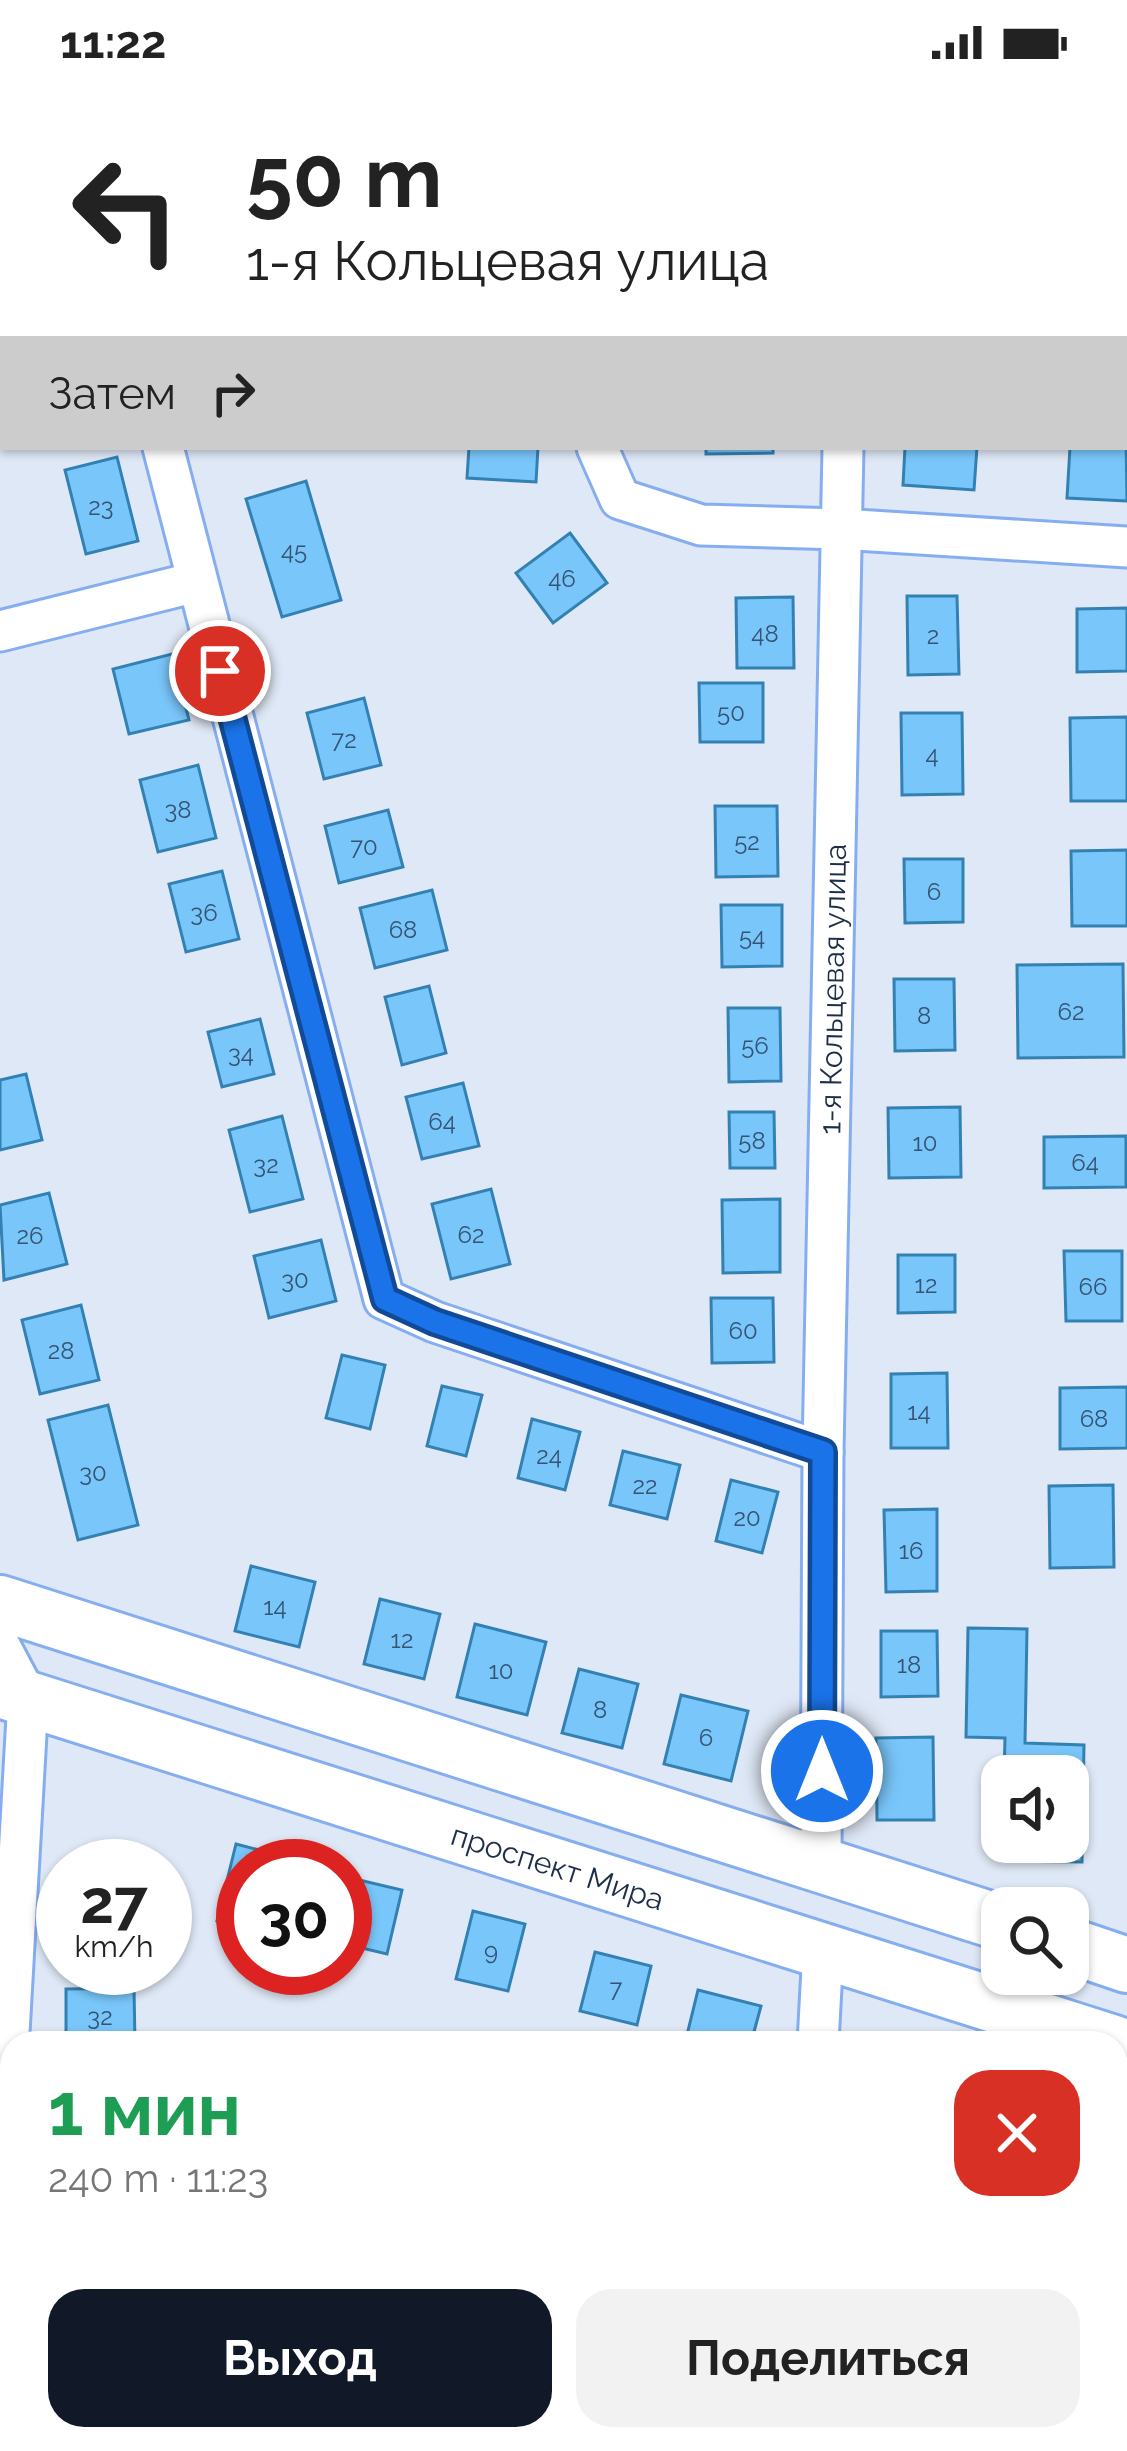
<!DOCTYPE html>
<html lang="ru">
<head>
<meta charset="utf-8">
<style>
  body { margin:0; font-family:Raleway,sans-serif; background:#f2f2f2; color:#222; height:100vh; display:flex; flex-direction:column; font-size:45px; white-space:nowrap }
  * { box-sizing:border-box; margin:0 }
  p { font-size:39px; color:#767676 }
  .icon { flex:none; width:66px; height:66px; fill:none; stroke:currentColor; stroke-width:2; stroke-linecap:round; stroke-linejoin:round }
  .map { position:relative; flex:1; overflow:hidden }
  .details { position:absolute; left:0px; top:1947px; width:1128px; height:420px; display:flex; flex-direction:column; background:#fff; border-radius:36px 36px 0 0; box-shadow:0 3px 9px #0004 }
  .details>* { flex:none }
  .banner { position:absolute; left:0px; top:0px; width:1128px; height:366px; box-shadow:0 3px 9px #0004; background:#fff; color:#222; overflow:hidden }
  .controls { position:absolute; left:981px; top:1671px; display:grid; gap:24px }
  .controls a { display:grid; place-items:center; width:108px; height:108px; border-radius:24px; background:#fff; box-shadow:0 3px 9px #0004; font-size:60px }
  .speed { position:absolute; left:36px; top:1755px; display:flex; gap:24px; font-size:60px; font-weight:700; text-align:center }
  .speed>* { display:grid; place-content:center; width:156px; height:156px; border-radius:50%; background:#fff; box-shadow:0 3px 9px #0004; line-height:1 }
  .speed small { font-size:30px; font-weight:400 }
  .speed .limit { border:18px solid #d22; background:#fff; color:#111 }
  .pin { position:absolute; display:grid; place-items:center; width:102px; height:102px; color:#fff; margin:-51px; border:6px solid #fff; border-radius:50%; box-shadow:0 3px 12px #0007 }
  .me { position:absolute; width:132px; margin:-66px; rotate:0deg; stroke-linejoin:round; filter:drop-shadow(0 0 9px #0008) }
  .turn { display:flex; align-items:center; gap:42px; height:252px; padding:0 48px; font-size:54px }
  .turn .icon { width:156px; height:156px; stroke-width:2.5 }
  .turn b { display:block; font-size:84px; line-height:102px }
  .then { display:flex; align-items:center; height:114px; padding:0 48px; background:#0003; gap:24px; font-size:45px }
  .round { display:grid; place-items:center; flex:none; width:126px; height:126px; border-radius:36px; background:#f2f2f2 }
  .summary { display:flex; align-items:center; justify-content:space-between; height:204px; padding:0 48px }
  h1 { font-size:72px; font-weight:700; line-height:90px; color:#1e9e55 }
  .primary-button { display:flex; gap:24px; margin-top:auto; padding:24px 48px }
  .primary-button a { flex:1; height:138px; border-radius:36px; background:#111827; color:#fff; font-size:48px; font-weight:700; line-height:138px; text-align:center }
  .primary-button a+a { background:#f2f2f2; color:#222 }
  .status { display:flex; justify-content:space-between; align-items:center; height:84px; padding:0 60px; background:#fff; direction:ltr }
  .status svg { height:33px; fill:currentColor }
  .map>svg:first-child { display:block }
  .building { fill:#79c6fa; stroke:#3381b3; stroke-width:3 }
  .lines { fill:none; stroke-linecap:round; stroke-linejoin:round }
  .minor-casing { stroke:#85aef1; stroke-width:45 }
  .secondary-casing { stroke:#85aef1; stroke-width:60 }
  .minor { stroke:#fff; stroke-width:39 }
  .secondary { stroke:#fff; stroke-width:54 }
  .route-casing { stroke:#114b97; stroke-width:30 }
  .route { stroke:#1a73e8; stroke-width:21 }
  .labels { text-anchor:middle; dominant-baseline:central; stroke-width:10; stroke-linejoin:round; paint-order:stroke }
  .number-label { font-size:24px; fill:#355475 }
  .street-label { font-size:30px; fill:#1e2e49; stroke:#f4f5f4 }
</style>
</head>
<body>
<div class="status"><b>11:22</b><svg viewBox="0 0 49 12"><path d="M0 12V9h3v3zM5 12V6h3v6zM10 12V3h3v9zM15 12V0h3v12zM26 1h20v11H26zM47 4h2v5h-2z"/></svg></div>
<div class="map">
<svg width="1127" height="2367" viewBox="0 0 1127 2367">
  <rect width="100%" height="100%" fill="#dfe8f6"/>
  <g class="building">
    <rect x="208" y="0" width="77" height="3"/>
    <polygon points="885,0 996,0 885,3"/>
    <rect x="1125" y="77" width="2" height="122"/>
    <polygon points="1125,295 1127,417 1067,414 1070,363 1125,363"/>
    <polygon points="469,363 538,363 536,398 467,394"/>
    <polygon points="706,363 773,363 773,369 706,370"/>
    <polygon points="905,363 977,363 974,406 903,401"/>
    <polygon points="117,373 138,457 86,470 65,386"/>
    <polygon points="306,397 341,516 282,533 246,415"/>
    <polygon points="570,449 607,499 553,539 516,489"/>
    <polygon points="907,512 957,512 959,590 908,591"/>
    <polygon points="793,513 794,584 737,584 736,514"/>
    <polygon points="1127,524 1127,587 1077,588 1077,525"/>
    <polygon points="172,570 189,636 129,650 113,585"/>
    <polygon points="699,599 763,599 763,658 700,658"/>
    <polygon points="364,614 381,681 324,695 307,629"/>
    <polygon points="901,629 962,629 963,710 902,711"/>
    <polygon points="1127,633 1127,717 1071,717 1070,634"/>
    <polygon points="198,681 216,754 158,768 140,696"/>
    <polygon points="715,722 777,722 778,792 716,793"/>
    <polygon points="388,726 403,783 339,799 325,742"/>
    <polygon points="1127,766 1127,842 1072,842 1071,767"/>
    <polygon points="904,775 963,775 963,838 905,839"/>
    <polygon points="222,787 239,855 186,868 169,800"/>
    <polygon points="432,806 447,866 375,884 360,824"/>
    <polygon points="721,821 782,821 782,882 722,883"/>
    <polygon points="1123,880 1124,973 1018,974 1017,881"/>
    <polygon points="894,895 954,895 955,966 895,967"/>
    <polygon points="429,902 446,969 402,981 385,913"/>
    <polygon points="728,924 780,924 781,997 729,998"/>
    <polygon points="260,935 274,990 222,1003 208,948"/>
    <polygon points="26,990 42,1056 0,1066 0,996"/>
    <polygon points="463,999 479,1062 422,1075 406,1013"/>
    <polygon points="960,1023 961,1093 889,1094 888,1024"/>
    <polygon points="729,1028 774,1028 775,1084 730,1084"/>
    <polygon points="282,1032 303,1115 250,1128 229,1046"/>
    <polygon points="1126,1052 1126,1103 1044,1104 1044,1053"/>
    <polygon points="491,1105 510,1180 451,1195 432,1120"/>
    <polygon points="49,1109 67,1180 4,1196 0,1121"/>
    <polygon points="780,1115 780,1188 723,1189 722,1116"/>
    <polygon points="321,1156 336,1217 269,1234 254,1172"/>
    <polygon points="1064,1167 1122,1167 1122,1237 1066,1237"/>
    <polygon points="898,1171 955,1171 955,1228 898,1229"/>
    <polygon points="711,1214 773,1214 774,1278 712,1279"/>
    <polygon points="81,1221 99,1296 40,1310 22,1236"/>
    <polygon points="342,1271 385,1281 370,1345 326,1334"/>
    <polygon points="947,1289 948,1364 891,1364 891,1290"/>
    <polygon points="442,1302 482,1311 466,1372 427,1362"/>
    <polygon points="1127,1303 1127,1364 1060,1365 1060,1304"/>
    <polygon points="108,1321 138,1441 78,1456 48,1336"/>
    <polygon points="532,1335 580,1348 565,1406 518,1394"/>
    <polygon points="623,1367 680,1381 667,1435 610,1421"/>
    <polygon points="731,1396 778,1408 762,1469 716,1457"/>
    <polygon points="1113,1401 1114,1483 1050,1484 1049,1402"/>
    <polygon points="937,1425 937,1507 886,1508 884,1426"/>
    <polygon points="251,1482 315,1498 299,1563 235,1547"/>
    <polygon points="380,1515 440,1530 424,1595 364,1580"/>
    <polygon points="475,1540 546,1558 527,1631 457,1613"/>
    <polygon points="968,1544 1027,1545 1025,1659 1084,1661 1082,1778 1002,1777 1003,1758 1068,1758 1068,1692 1004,1692 1005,1654 966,1653"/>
    <polygon points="881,1547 937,1547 938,1612 881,1613"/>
    <polygon points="579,1585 638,1600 622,1664 562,1649"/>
    <polygon points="681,1611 748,1627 731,1697 664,1680"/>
    <polygon points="933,1653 934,1736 877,1736 876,1654"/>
    <polygon points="236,1760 290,1774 288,1782 243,1782 243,1844 217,1837"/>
    <polygon points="355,1795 402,1806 387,1870 345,1860 345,1835"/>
    <polygon points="473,1827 525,1840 508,1907 456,1895"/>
    <polygon points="595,1868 651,1882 637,1941 580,1927"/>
    <polygon points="134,1904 135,1959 66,1959 66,1905"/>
    <polygon points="698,1906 761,1922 751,1959 685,1959"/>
    <rect x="253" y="2355" width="76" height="12"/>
    <rect x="534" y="2355" width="128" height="12"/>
  </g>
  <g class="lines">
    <defs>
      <g id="minor">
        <polyline points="145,3 146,0"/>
        <polyline points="853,3 853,0"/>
        <polyline points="1125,219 1127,219"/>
        <polyline points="163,363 384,1215 435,1238 823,1368"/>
        <polyline points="597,363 620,415 701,441 840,445 1127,463"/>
        <polyline points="0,547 196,498"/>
        <polyline points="0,1562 28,1615 0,2107"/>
        <path id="s1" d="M821 1778 823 1368 843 363"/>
        <polyline points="818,1959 823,1866"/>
        <polyline points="388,2355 388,2367"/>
        <polyline points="799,2367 799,2355"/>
      </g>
      <g id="secondary">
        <polyline points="0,1519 1002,1839"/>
        <path id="s2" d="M0 1606 1114 1959"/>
        <polyline points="1068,1861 1127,1881"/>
      </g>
    </defs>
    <use href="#minor" class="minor-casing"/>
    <use href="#secondary" class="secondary-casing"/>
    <use href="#minor" class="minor"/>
    <use href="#secondary" class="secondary"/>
  </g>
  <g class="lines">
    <defs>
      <polyline id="route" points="220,587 385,1215 435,1238 823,1368 822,1687"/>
    </defs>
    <use href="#route" class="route-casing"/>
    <use href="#route" class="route"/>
  </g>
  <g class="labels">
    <g class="number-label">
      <text x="101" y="422">23</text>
      <text x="294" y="466">45</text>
      <text x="562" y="494">46</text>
      <text x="765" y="549">48</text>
      <text x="933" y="551">2</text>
      <text x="731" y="628">50</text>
      <text x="344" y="655">72</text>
      <text x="932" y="670">4</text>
      <text x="178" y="725">38</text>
      <text x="747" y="757">52</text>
      <text x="364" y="762">70</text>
      <text x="934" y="807">6</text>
      <text x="204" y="828">36</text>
      <text x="403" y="845">68</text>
      <text x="752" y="852">54</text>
      <text x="1071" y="927">62</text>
      <text x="924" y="931">8</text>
      <text x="755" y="961">56</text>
      <text x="241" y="969">34</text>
      <text x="442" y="1037">64</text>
      <text x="752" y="1056">58</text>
      <text x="925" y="1058">10</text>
      <text x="1085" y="1078">64</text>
      <text x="266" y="1080">32</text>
      <text x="471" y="1150">62</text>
      <text x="30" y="1151">26</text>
      <text x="295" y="1195">30</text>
      <text x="926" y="1200">12</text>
      <text x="1093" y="1202">66</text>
      <text x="743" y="1246">60</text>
      <text x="61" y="1266">28</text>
      <text x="919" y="1327">14</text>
      <text x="1094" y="1334">68</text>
      <text x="549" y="1371">24</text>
      <text x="93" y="1388">30</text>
      <text x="645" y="1401">22</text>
      <text x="747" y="1433">20</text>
      <text x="911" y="1466">16</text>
      <text x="275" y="1522">14</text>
      <text x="402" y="1555">12</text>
      <text x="909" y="1580">18</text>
      <text x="501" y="1586">10</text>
      <text x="600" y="1625">8</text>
      <text x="706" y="1653">6</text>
      <text x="491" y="1867">9</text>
      <text x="616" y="1904">7</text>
      <text x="100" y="1932">32</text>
    </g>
    <g class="street-label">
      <text stroke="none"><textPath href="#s1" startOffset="873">1-я Кольцевая улица</textPath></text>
      <text stroke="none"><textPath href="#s2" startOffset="585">проспект Мира</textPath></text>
    </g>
  </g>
</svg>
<div class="controls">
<a><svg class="icon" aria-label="sound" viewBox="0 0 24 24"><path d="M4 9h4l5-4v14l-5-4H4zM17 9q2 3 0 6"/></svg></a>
<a><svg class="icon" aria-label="search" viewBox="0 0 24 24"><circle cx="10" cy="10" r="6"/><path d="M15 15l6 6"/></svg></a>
</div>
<div class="speed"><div>27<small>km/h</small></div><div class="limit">30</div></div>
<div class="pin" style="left:220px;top:587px;background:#d93025"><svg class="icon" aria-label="arrive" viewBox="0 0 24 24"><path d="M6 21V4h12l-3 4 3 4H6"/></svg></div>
<svg class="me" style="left:822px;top:1687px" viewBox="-20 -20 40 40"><circle r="17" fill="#1a73e8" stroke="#fff" stroke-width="3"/><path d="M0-11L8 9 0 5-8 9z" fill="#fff"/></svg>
<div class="banner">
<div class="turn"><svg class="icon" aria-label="left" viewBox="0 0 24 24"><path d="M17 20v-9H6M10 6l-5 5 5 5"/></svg><div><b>50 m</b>1-я Кольцевая улица</div></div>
<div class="then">Затем<svg class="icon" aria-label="right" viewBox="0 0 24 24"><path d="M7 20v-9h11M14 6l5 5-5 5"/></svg></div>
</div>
<section class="details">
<div class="summary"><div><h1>1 мин</h1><p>240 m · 11:23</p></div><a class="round" style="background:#d93025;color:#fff"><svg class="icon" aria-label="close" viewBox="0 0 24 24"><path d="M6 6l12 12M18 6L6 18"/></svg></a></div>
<div class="primary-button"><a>Выход</a><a>Поделиться</a></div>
</section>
</div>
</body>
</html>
